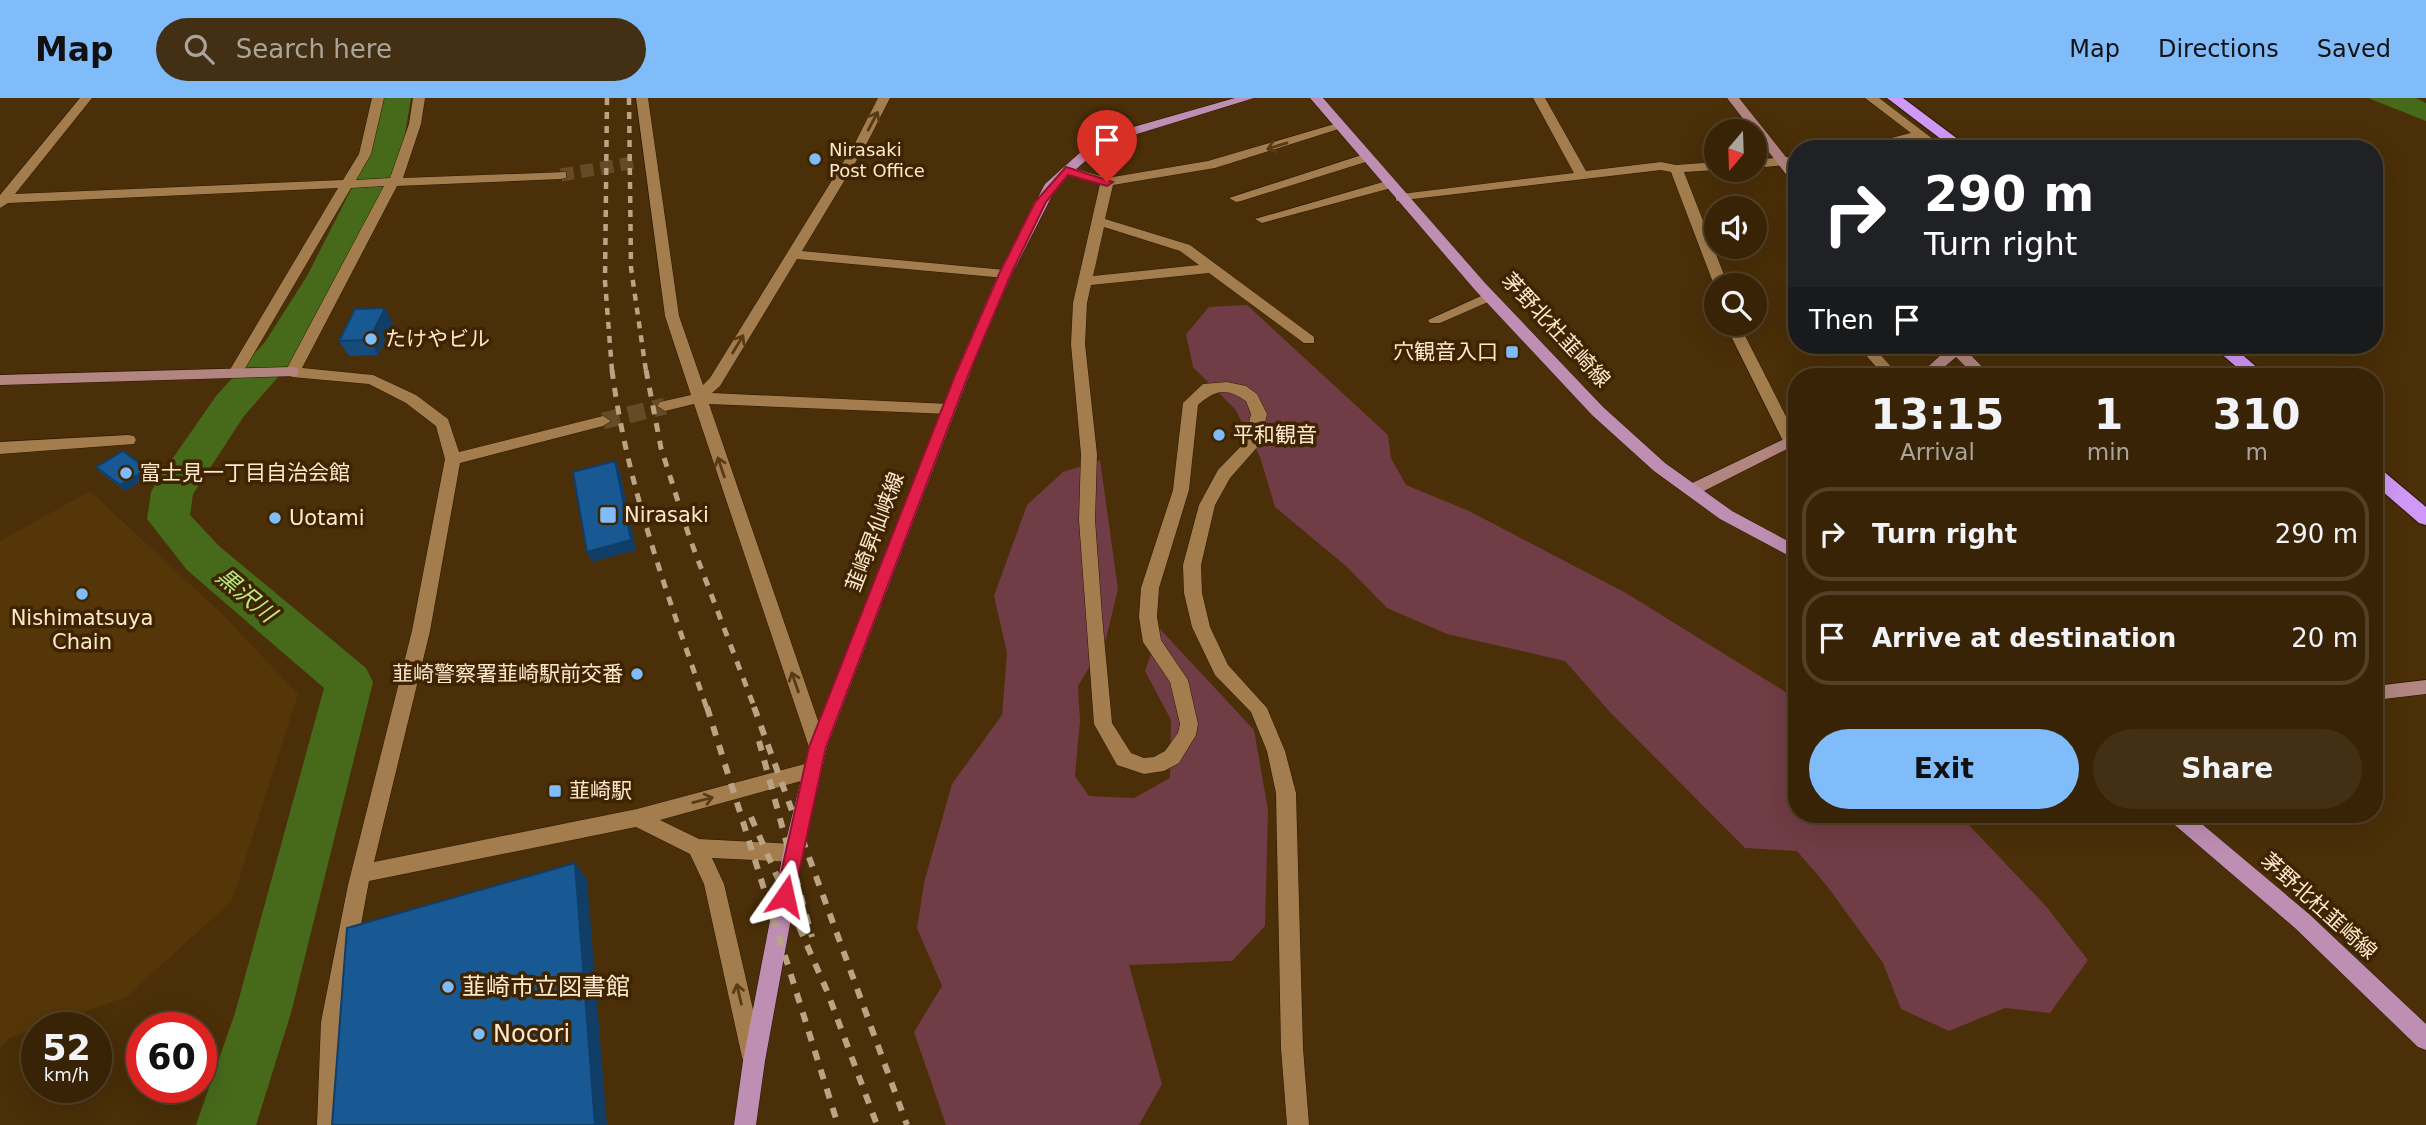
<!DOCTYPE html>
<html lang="en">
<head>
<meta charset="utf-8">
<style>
  body { margin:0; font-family:"DejaVu Sans","Noto Sans JP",sans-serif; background:#432f14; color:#f1f3f6; height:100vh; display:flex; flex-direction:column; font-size:26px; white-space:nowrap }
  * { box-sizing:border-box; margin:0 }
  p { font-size:23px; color:#aba49b }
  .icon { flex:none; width:38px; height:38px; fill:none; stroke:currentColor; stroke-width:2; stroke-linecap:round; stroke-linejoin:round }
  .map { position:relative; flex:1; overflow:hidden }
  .side { position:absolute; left:1788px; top:270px; width:595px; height:455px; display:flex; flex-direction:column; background:#382306; border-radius:28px; box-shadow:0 7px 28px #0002,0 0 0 2px #524028 }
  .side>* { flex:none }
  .banner { position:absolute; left:1788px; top:42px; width:595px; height:214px; border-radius:28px; box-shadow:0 7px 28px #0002,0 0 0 2px #524028; background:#202124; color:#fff; overflow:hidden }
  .needle { width:46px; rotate:199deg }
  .tools { position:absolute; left:1704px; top:21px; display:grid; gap:14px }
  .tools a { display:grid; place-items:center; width:63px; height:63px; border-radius:50%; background:#382306; box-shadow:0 7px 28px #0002,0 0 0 2px #524028; font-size:35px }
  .speed { position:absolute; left:21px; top:914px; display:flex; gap:14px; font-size:35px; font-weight:700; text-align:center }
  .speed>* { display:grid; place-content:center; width:91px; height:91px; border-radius:50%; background:#382306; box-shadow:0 7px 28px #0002,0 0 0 2px #524028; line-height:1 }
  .speed small { font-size:18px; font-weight:400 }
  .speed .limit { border:10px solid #d22; background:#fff; color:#111 }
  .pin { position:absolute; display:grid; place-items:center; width:60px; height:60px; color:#fff; margin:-72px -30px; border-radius:50% 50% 50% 0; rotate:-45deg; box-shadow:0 0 7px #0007 }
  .pin .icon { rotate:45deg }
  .me { position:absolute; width:77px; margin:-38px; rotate:11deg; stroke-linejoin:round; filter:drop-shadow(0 0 5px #0008) }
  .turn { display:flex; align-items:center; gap:24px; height:147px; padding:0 21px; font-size:32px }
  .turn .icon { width:91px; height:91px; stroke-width:2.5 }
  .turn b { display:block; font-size:49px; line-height:60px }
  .then { display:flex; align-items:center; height:66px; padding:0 21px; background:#0003; gap:14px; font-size:26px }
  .eta { display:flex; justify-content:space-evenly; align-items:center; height:119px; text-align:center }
  .eta b { font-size:42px; font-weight:700; line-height:49px }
  .action { display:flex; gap:14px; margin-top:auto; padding:14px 21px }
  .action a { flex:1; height:80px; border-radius:42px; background:#81bcfa; color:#111; font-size:28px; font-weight:700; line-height:80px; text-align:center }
  .action a+a { background:#432f14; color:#f1f3f6 }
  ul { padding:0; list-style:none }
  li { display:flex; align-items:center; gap:21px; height:94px; margin:0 14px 10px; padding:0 7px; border:4px solid #524028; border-radius:28px }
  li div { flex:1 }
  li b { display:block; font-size:26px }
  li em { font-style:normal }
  header { display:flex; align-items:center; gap:42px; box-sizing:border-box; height:98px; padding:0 35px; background:#81bcfa; color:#111 }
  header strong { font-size:33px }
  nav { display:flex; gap:38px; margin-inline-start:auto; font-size:24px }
  .search { width:490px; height:63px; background:#432f14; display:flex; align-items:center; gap:18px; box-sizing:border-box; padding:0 24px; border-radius:38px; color:#aba49b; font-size:26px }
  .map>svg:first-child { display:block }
  .built { fill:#553609 }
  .green { fill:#703c45 }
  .water { fill:#476a1a }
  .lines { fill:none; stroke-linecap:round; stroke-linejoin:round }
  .river { fill:#476a1a; fill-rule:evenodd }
  .street-tunnel-far1 { stroke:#654b26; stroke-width:13; stroke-dasharray:13 7; stroke-linecap:butt }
  .street-tunnel { stroke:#654b26; stroke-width:17; stroke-dasharray:17 9; stroke-linecap:butt }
  .street-casing { stroke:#2b1801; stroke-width:1 }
  .secondary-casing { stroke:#2b1801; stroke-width:1 }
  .primary-casing { stroke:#2b1801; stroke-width:1 }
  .highway-casing { stroke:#2b1801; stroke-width:2 }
  .street { fill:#a47d4e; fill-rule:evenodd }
  .secondary { fill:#b28581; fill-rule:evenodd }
  .primary { fill:#bf8eb3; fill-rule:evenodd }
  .highway { fill:#d199f7; fill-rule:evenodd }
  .rail-far2 { stroke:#bba486; stroke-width:4.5; stroke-dasharray:7 7; stroke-linecap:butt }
  .rail-far1 { stroke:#bba486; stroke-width:5; stroke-dasharray:9 9; stroke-linecap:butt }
  .rail { stroke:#bba486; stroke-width:6; stroke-dasharray:10 10; stroke-linecap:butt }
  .wall { fill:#154c7e }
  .shaded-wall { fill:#113e67 }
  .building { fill:#185893; stroke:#113e67; stroke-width:2 }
  .oneway { stroke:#583a14 }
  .route { fill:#e11d48; stroke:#92132f; stroke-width:2 }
  .poi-dot { fill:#81bcfa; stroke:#3f2400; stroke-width:2.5 }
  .labels { text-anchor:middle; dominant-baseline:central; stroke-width:7; stroke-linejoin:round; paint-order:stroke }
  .far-poi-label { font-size:18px; fill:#fee9d0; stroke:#3f2400; text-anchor:start }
  .street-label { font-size:21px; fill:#fee9d0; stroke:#3f2400 }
  .poi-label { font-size:21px; fill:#fee9d0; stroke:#3f2400; text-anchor:start }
  .water-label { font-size:23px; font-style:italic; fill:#b9ed84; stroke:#3f2400 }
  .near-poi-label { font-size:24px; fill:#fee9d0; stroke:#3f2400; text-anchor:start }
</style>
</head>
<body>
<header>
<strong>Map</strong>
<div class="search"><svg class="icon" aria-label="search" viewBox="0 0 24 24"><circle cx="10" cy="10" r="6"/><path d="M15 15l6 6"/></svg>Search here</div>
<nav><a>Map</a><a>Directions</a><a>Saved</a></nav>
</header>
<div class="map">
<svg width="2426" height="1027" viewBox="0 0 2426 1027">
  <rect width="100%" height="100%" fill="#4a2f08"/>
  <polygon class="built" points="90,393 223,517 298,596 232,803 126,899 9,940 0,951 0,443"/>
  <g class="green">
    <polygon points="1247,207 1388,337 1391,360 1406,387 1469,413 1626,495 1797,601 1797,716 1955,716 1966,724 2045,807 2088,862 2050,915 2005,910 1949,933 1901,911 1883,865 1827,788 1797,753 1745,750 1609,613 1565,563 1447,536 1387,510 1346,468 1275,409 1260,359 1235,311 1193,269 1186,236 1209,209"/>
    <polygon points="1100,362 1118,491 1106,541 1078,588 1080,623 1075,678 1089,698 1134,700 1170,680 1171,622 1145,573 1160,531 1254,632 1268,712 1265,828 1232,863 1129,867 1162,986 1139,1027 946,1027 914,934 942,888 917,830 924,785 952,686 1002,617 1007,555 994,498 1027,407 1063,374"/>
  </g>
  <polygon class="water" points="2368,0 2416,0 2426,5 2426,23"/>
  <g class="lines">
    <polygon class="river" points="379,0 411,0 401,60 343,178 293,262 244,318 193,396 190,417 219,448 366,570 373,584 291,915 256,1027 196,1027 235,915 324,590 187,472 147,421 151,394 157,383 216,298 265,244 307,178 367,60"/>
    <polyline class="street-tunnel-far1" points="561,77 637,64"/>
    <polyline class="street-tunnel" points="603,323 665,308"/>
    <defs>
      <g id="street">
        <polygon points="80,0 92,0 15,96 343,82 359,56 372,0 384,0 371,56 356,82 390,80 409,26 413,0 425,0 421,26 403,80 566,74 566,80 561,81 397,88 302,270 373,277 416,297 448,321 459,354 603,318 611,323 603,328 460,365 430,533 374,764 637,711 812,664 819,666 822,672 819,678 660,722 699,741 793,746 800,749 803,755 800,761 793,764 712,760 724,786 764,959 761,967 753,970 745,967 742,959 704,786 690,756 636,729 369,783 343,924 339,1027 317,1027 321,924 348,787 412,533 445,361 436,328 406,305 369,286 292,279 285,274 384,88 351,90 240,279 230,279 228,275 338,90 8,105 0,110 0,97"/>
        <polygon points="636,0 648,0 679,218 703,287 710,280 855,45 878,0 890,0 867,45 802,153 1005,172 1012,176 1005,180 797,161 720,288 712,295 949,306 957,311 949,316 709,306 827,649 825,655 818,657 811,655 809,649 694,306 665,313 657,308 660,304 691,297 665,218"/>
        <polygon points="1533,0 1545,0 1586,73 1661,64 1676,67 1717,64 1717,72 1684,74 1728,187 1717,187 1717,190 1714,187 1671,74 1661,72 1396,103 1396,97 1401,96 1574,75"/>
        <polygon points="1865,0 1879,0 1946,51 1932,51 1919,41 1874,51 1848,51 1911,35"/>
        <path d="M1338 25 1348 28 1215 70 1113 87 1105 121 1190 147 1314 239V245H1304L1209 175 1091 187 1087 205 1085 246 1097 356 1095 422 1102 518 1112 625 1131 655 1144 660 1154 659 1165 653 1178 635 1180 626 1170 584 1143 544 1139 519 1141 490 1173 392 1183 305 1203 286 1227 284 1246 288 1257 296 1267 316 1260 346 1230 380 1215 407 1201 467 1202 495 1210 529 1228 567 1267 610 1285 653 1296 695 1303 950 1309 1027H1287L1281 950 1276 695 1267 653 1251 614 1215 577 1192 529 1184 495 1183 467 1199 407 1218 372 1245 344 1251 316 1246 303C1226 289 1215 292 1198 307L1189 392 1159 490 1157 519 1161 542 1188 582 1198 626 1196 637 1179 665 1164 673 1144 676 1117 667 1094 626 1079 422 1081 356 1071 246 1073 205 1100 86 1060 72 1066 68 1107 80 1208 63ZM1104 129 1180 153 1199 167 1093 178Z"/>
        <polygon points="1368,55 1372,56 1372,62 1241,103 1236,104 1229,100"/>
        <polygon points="1797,58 1797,66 1755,70 1755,62"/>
        <polygon points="1390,82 1395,83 1395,89 1262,125 1255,121"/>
        <polygon points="1490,194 1497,198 1495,201 1440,225 1430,225 1428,222"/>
        <polygon points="1725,226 1739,226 1797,340 1797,347 1785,347"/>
        <polygon points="1857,247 1872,247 1899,278 1884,278"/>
        <polygon points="128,337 134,338 136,342 134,346 0,356 0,344"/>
      </g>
      <g id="secondary">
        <polygon points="1727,0 1739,0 1797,73 1797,85 1792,84"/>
        <polygon points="1945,247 1961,247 1991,278 1975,278 1956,259 1934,278 1918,278 1943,255"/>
        <polygon points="292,269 297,270 299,274 297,278 0,287 0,277"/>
        <polygon points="1797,335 1797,346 1698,396 1686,396 1684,392 1686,388"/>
        <polygon points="2426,582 2426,596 2375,602 2375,588"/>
      </g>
      <g id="primary">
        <polygon points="1235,0 1254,0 1124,40 1091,58 1057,88 1012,176 977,257 827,649 803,755 765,963 756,1027 734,1027 743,963 783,755 809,649 963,257 998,176 1045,86 1083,52 1116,34"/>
        <polygon points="1310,0 1323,0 1485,185 1603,309 1665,365 1732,413 1797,448 1797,462 1720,421 1654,373 1592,317 1475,192"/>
        <polygon points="2166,716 2190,716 2309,816 2426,926 2426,952 2418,949 2295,830 2169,722"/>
      </g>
      <g id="highway">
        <polygon points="1887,0 1903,0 1971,51 1954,51"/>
        <polygon points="2211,247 2231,247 2267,278 2247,278"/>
        <polygon points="2375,370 2382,372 2426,409 2426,427 2419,425 2375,387"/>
      </g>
    </defs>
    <use href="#street" class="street-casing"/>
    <use href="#secondary" class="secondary-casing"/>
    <use href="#primary" class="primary-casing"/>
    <use href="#highway" class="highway-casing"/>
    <use href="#street" class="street"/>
    <use href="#secondary" class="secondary"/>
    <use href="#primary" class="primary"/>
    <use href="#highway" class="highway"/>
    <g class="rail-far2">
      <polyline points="607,0 605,183 612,273"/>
      <polyline points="629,0 631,170 646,273"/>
    </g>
    <g class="rail-far1">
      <path d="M612 272C627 389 669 500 707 611"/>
      <polyline points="646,272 661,350 690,441 755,611"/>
    </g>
    <g class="rail">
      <polyline points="707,609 838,1027"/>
      <polyline points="754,609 907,1027"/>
      <polyline points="759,643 812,839"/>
      <polyline points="751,719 827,893 877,1027"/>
    </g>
  </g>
  <g class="wall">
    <polygon points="393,225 378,257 349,258 339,243"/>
    <polygon points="96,369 147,371 152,376 125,393 100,374"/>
  </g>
  <g class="shaded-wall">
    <polygon points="385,210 393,225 378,257 369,242"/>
    <polygon points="615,363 620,373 636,452 592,464 587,454"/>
    <polygon points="147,371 152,376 125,393 120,387"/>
    <polygon points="575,765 587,781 607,1027 595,1027"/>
  </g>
  <g class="building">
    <polygon points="385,210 369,242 339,243 355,211"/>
    <polygon points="123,353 147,371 120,387 96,369"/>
    <polygon points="615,363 631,442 587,454 573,374"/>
    <polygon points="575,765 595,1027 332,1027 347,830"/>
  </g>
  <defs><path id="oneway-shaft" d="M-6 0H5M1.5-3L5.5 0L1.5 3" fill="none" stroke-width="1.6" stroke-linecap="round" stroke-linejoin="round" transform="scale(1.75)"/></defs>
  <g class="oneway">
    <use href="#oneway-shaft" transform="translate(873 23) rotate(-62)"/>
    <use href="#oneway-shaft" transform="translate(1277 48) rotate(163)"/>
    <use href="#oneway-shaft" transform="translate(738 246) rotate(-59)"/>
    <use href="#oneway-shaft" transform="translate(721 369) rotate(-109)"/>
    <use href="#oneway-shaft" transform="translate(795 584) rotate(-109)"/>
    <use href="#oneway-shaft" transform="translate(703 702) rotate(-15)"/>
    <use href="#oneway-shaft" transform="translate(739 896) rotate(-103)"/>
  </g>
  <polygon class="route" points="1066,69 1113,84 1107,88 1068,77 1046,104 1011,176 969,275 826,649 794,798 791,804 785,806 778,804 776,798 809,649 956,275 999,176 1035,104"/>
  <g class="poi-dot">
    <circle cx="815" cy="61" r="7"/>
    <circle cx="371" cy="241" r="7"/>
    <rect x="1505" y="247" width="14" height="14" rx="3.5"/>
    <circle cx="1219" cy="337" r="7"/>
    <circle cx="126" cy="375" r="7"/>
    <rect x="599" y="408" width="18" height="18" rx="3.5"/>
    <circle cx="275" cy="420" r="7"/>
    <circle cx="82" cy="496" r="7"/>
    <circle cx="637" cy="576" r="7"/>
    <rect x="548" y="686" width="14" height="14" rx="3.5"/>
    <circle cx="448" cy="889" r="7"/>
    <circle cx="479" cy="936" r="7"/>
  </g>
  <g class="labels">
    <g class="far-poi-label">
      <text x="829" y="51">Nirasaki<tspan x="829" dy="21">Post Office</tspan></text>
    </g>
    <g class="street-label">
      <text transform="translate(1556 232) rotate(47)">茅野北杜韮崎線</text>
      <text transform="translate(875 434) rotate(-69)">韮崎昇仙峡線</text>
      <text transform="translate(2319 808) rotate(42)">茅野北杜韮崎線</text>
    </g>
    <g class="poi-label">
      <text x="385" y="241">たけやビル</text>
      <text x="1498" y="254" text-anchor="end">穴観音入口</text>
      <text x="1233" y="337">平和観音</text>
      <text x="140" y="375">富士見一丁目自治会館</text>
      <text x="624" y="417">Nirasaki</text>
      <text x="289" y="420">Uotami</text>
      <text x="82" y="520" text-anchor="middle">Nishimatsuya<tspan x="82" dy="24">Chain</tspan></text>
      <text x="623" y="576" text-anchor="end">韮崎警察署韮崎駅前交番</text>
      <text x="569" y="693">韮崎駅</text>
    </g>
    <g class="water-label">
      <text transform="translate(246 497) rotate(40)">黒沢川</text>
    </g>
    <g class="near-poi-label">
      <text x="462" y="889">韮崎市立図書館</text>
      <text x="493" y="936">Nocori</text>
    </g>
  </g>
</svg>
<div class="tools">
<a><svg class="needle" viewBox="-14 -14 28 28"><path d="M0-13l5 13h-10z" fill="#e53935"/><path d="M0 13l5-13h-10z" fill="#aba49b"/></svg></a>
<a><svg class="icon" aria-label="sound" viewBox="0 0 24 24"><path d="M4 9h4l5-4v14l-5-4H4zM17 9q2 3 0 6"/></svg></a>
<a><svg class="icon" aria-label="search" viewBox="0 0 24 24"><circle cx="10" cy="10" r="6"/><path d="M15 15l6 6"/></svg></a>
</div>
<div class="speed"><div>52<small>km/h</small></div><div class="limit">60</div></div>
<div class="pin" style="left:1107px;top:84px;background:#d93025"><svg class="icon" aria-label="arrive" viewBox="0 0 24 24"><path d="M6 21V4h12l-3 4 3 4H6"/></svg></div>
<svg class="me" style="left:785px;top:798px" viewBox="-20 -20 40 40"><path d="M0-17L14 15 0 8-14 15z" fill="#e11d48" stroke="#fff" stroke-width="4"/></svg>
<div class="banner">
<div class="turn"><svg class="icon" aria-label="right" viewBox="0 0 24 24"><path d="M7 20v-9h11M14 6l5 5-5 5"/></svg><div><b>290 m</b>Turn right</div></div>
<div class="then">Then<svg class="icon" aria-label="arrive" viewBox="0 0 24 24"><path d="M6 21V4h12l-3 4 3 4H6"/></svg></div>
</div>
<section class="side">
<div class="eta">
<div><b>13:15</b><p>Arrival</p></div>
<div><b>1</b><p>min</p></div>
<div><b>310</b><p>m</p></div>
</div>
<ul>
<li><svg class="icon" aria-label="right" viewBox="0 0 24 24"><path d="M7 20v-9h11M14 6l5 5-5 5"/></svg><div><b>Turn right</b></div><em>290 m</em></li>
<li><svg class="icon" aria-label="arrive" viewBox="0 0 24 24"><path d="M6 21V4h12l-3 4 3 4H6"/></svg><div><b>Arrive at destination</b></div><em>20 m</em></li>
</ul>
<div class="action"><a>Exit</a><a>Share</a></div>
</section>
</div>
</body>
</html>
